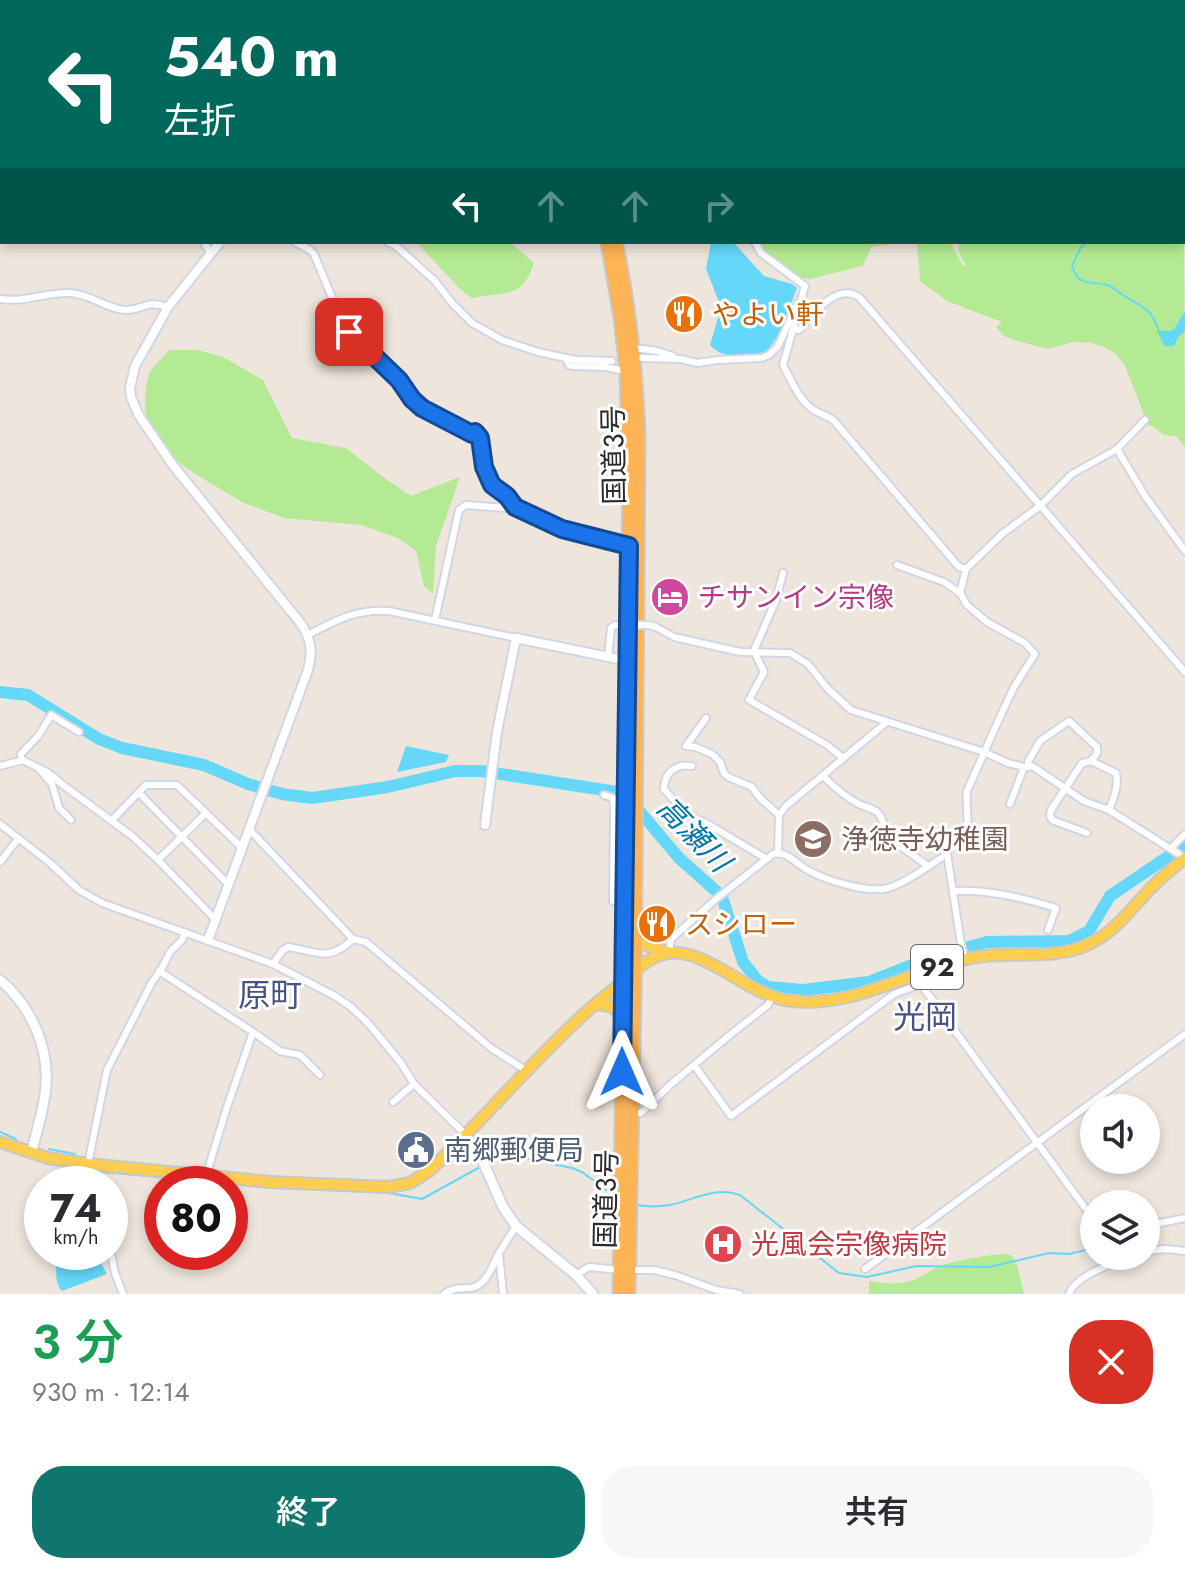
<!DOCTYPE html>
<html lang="ja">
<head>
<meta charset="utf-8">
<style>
  body { margin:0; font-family:Jost,"Noto Sans JP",sans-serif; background:#f7f7f7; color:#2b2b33; height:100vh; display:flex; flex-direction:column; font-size:30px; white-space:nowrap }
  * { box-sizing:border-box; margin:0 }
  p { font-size:26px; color:#7c7c81 }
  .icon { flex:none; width:44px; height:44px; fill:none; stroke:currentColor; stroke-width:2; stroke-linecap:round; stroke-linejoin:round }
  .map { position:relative; height:1294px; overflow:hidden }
  .drawer { display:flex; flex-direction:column; background:#fff; flex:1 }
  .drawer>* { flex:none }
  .top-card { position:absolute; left:0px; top:0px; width:1186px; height:244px; box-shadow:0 4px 12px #0003; background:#00695c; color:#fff; overflow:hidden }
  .controls { position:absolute; left:1080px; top:1094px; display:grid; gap:16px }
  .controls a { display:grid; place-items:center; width:80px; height:80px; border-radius:50%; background:#fff; box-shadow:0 4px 12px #0003; font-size:40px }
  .speed { position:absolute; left:24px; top:1166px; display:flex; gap:16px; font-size:40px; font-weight:700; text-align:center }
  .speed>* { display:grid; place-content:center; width:104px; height:104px; border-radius:50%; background:#fff; box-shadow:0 4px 12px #0003; line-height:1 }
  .speed small { font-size:20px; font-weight:400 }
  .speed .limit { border:12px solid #d22; background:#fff; color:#111 }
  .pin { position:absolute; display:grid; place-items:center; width:68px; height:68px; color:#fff; margin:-34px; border-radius:16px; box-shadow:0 4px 12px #0006 }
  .me { position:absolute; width:88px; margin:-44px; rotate:0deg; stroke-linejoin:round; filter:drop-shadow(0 0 6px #0008) }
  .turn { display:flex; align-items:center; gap:28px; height:168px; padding:0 32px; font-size:36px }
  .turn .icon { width:104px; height:104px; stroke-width:2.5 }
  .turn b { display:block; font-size:56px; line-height:68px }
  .lanes { display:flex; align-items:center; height:76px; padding:0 32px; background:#0003; justify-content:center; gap:40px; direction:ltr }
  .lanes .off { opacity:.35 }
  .round { display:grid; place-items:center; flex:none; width:84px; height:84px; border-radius:32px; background:#f7f7f7 }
  .headline { display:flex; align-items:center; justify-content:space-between; height:136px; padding:0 32px }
  h1 { font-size:48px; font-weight:600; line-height:60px; color:#1e9e55 }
  .action { display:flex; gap:16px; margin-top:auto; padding:16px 32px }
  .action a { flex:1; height:92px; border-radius:32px; background:#0f766e; color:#fff; font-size:32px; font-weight:600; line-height:92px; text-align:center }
  .action a+a { background:#f7f7f7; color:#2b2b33 }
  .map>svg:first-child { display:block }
  .green { fill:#b4ea93 }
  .water { fill:#65d8fa }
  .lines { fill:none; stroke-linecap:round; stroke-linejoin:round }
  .stream { stroke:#65d8fa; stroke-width:2 }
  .river { stroke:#65d8fa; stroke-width:12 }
  .minor-casing { stroke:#d1d5e5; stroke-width:10 }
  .tertiary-casing { stroke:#d1d5e5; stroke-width:12 }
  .secondary-casing { stroke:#d1d5e5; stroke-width:13 }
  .primary-casing { stroke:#c8c8c8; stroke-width:14 }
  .trunk-casing { stroke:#c8c8c8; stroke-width:15 }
  .minor { stroke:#fff; stroke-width:6 }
  .tertiary { stroke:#fff; stroke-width:8 }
  .secondary { stroke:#fff; stroke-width:9 }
  .primary { stroke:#fece51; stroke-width:10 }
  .trunk { stroke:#feb354; stroke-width:11 }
  .minor-bridge-casing { stroke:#d1d5e5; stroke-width:10; stroke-linecap:butt }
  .minor-bridge { stroke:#fff; stroke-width:6 }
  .route-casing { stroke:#114b97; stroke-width:20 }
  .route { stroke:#1a73e8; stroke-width:14 }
  .labels { text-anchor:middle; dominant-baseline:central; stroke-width:6; stroke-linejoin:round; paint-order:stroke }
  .shield { fill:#fff; stroke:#6b6b6b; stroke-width:2 }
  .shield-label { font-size:26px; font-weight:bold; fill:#2b2b2b }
  .food-label { font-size:28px; fill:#c56008; stroke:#fff; text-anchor:start }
  .street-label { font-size:28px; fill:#2b2b2b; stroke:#fff }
  .hotel-label { font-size:28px; fill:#b23c85; stroke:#fff; text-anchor:start }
  .education-label { font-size:28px; fill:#785e54; stroke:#fff; text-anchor:start }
  .service-label { font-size:28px; fill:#4e5e75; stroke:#fff; text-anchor:start }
  .health-label { font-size:28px; fill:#be3a42; stroke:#fff; text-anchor:start }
  .water-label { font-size:30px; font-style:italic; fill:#0176a9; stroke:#fff }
  .quarter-label { font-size:32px; fill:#475380; stroke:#fff }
</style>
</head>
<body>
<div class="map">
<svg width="1185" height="1294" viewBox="0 0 1185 1294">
  <rect width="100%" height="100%" fill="#eee5dc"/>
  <g class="green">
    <polygon points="819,0 946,0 945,2 819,2"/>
    <path d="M1184 185 1185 447 1176 436 1164 435 1152 426 1148 425 1125 366 1116 354 1104 347 1092 343 1073 342 1048 349 1014 340 1004 336 996 327 1002 322 947 301 920 281 917 242H950L962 264 967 267C962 258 956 253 960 242H1184Z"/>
    <path d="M416 242H510L534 263C522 300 504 291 472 298L460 289Z"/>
    <polygon points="759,242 902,242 871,247 863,266 810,279 798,277 765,254"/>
    <polygon points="169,350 197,350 223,357 263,380 292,438 346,448 379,474 411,496 460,477 436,546 433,594 424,586 416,551 398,538 361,525 284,518 242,502 192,472 162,450 149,434 145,405 146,387 150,371"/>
    <path d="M1007 1254 1012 1256 1017 1265 1024 1294H869V1281C884 1284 899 1285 914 1280 924 1276 932 1269 943 1265 962 1259 986 1255 1007 1254Z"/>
  </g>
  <g class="water">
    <path d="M711 242H733L764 276 792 284 797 288 779 335 766 352C747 355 724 361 710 345L720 311 719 302 706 269Z"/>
    <path d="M1185 312V331L1179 336 1174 346H1164L1159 334 1157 333V330C1180 334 1172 327 1185 312Z"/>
    <polygon points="406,746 449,755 446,762 397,772"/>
    <path d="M57 1252H100L101 1263 107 1274 62 1291C53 1282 57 1265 57 1252Z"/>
  </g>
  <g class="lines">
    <g class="stream">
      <path d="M1086 242 1080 249 1072 266C1079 288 1090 280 1107 285 1114 287 1117 292 1123 295 1141 307 1151 307 1158 329"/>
      <polyline points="0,1132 16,1139"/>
      <polyline points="49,1149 75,1154"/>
      <polyline points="493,1159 505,1154 572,1168 582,1172 616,1197"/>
      <polyline points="101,1172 243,1184"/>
      <polyline points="277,1187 389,1193 422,1199 480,1167"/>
      <path d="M637 1205C648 1207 658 1207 670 1205 694 1200 715 1186 740 1195L839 1273 867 1277 916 1266 989 1267 1049 1253 1069 1254 1094 1248"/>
      <polyline points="1163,1226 1185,1222"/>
    </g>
    <polyline class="river" points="0,692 28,695 99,739 122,748 204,765 248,784 282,794 312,798 388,787 455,771 481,771 617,792 636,807 679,858 716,891 723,900 743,962 758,981 768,987 803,990 869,982 929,958 987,942 1069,941 1089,931 1110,896 1185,845"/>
    <defs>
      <g id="minor">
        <polyline points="89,0 90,2"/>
        <polyline points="652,0 653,2"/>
        <polyline points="1171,0 1171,2"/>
        <polyline points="204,242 210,253"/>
        <polyline points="295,242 310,250 314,254 338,312 349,332 356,340 399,380 412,399 422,408 472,434 475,432 480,438 484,467 492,485 507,496 515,507"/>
        <polyline points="388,242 396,246 435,281 452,303 472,323 502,340 538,352 576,360 612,361"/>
        <path d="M755 242 761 253 805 286 783 365C791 380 798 398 812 409 819 414 828 415 835 422L959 567 966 569"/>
        <path d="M0 299C24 303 46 292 70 293 91 294 106 309 125 310 143 311 144 299 168 307"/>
        <path d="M794 329 799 330C813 315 836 282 859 297L1185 672"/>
        <polyline points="634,348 657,351 673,356"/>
        <polyline points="566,358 569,365 572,366 606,367 625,371"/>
        <polyline points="642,358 681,359 697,363 718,360 761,358 769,355 778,346 798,303"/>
        <polyline points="1117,449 1145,496 1185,551"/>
        <path d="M897 565 944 582 960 593 967 605 987 622 1025 643 1035 654 1014 687 1000 717 967 791C965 804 970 822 966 833L945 840 961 944 965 959"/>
        <polyline points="783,573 776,600 755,648 755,653 764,672 749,700 827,745 843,758"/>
        <polyline points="960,593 966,569 1002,534 1040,506 1072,474 1117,449 1145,420"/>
        <polyline points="435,620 459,510 466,505 506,508 515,507 562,529 629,546"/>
        <polyline points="649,625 656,627 674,637 740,652 790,653 808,664 827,688 851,710 984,752 1008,763 1024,767 1032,766 1084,801 1109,810 1185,858"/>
        <path d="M308 635C336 620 356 609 389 611L516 638"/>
        <polyline points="608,657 611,628 615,625"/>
        <polyline points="706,718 686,746 695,747 712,754 720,762 724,773 728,777 752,787 760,798 779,815"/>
        <polyline points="21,761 21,754 39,735 51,715 79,732"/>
        <path d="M0 766 23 760C35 767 50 771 59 782L132 836 158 860 215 919"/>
        <path d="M692 766C676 763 664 773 664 789L686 814 708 824 765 858"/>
        <polyline points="1028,767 1028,762 1040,741 1069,721 1097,747 1097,753 1091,761"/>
        <polyline points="39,769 52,784 59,808 71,820"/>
        <path d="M823 776C834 787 845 797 859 804 864 807 872 808 877 812 885 819 884 832 892 840L928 866"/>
        <polyline points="139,793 228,884"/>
        <polyline points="604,795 613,798 614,807 613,901"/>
        <polyline points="1010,804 1024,767"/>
        <polyline points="112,820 146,785 177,785 242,848"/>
        <polyline points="0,824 49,862 79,890 102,903 273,964 335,996 351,1007 368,1023 401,1063 414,1084 465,1134"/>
        <polyline points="249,829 353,939 366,942 491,1048 527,1071"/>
        <path d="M1087 833 1052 820 1050 816 1051 810 1082 763 1091 761 1116 773C1119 786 1114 797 1109 810"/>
        <polyline points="1171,848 1185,834"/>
        <polyline points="778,852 779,815 786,806 887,722"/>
        <polyline points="158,860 206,813"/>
        <polyline points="0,862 18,839"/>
        <path d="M953 891C987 889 1023 898 1056 908L1048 930"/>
        <path d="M669 952 671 939 716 899 773 854C787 851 794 862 806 869 824 880 871 895 891 887 910 881 929 865 946 855"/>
        <path d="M273 964 282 951 288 947C318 952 329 962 353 939"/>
        <polyline points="159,971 253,1032 227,1107 206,1176"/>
        <polyline points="914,975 1094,1220"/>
        <polyline points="253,1032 280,1051 300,1055 320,1075"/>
        <polyline points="694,1065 731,1116 894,994 921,984"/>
        <polyline points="393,1102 414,1084"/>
        <polyline points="631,1114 641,1113 670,1085 731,1034 768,1005 772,997"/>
        <polyline points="77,1162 88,1184"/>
        <polyline points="88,1164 107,1070 152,982 162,968 170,952 182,940 185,932"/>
        <polyline points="1146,1226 1185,1218"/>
        <polyline points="110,1249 115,1273 123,1294"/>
        <polyline points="1146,1251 1166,1249 1185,1251"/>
        <polyline points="865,1269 1185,1034"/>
        <polyline points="576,1275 589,1267 619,1270 654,1270 675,1275 716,1290 740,1294"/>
        <path d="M444 1294C454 1287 460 1289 470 1288 486 1287 492 1266 499 1253"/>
        <polyline points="503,1294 499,1253 516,1226"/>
        <path d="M1069 1294C1075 1275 1113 1264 1131 1256"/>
      </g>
      <g id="tertiary">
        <polyline points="200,0 200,2"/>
        <polyline points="406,0 407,2"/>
        <polyline points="961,0 966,2"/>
        <polyline points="1184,114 1185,114"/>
        <polyline points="485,825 497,732 516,638 628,661"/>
        <path d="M208 940 308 670C313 652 311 640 302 625L172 464 138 414 131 397 130 388 135 366 168 307 220 242"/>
      </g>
      <g id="secondary">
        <path d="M0 980C30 1005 49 1046 46 1086 44 1109 37 1131 31 1153"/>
        <polyline points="465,1134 481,1157 503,1207 516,1226 576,1275 593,1294"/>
      </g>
      <g id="primary">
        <path d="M636 932C642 947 653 948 668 952"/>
        <path d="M596 1004C609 1005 616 1006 622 1020"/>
        <path d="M0 1142 48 1158 88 1164 270 1182 389 1187 410 1183 429 1171C482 1122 528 1065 582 1016 593 1005 607 995 619 985 634 973 649 955 669 953 704 948 747 993 785 1000 855 1012 917 964 984 956 1020 952 1059 960 1091 943 1116 931 1134 905 1153 886 1163 876 1174 867 1185 858"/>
      </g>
      <g id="trunk">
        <polyline points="549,0 550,2"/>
        <polyline points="560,0 560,2"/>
        <polyline points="607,242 620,317 626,371 629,474 619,1294"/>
        <path d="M616 242C630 305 636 367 639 431L635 996 629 1294"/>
      </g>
    </defs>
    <use href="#minor" class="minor-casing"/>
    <use href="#tertiary" class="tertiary-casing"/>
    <use href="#secondary" class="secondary-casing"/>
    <use href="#primary" class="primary-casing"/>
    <use href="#trunk" class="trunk-casing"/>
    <use href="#minor" class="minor"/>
    <use href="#tertiary" class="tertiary"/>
    <use href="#secondary" class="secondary"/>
    <use href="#primary" class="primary"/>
    <use href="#trunk" class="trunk"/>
    <defs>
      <polyline id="minor-bridge" points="615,625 649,625"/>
    </defs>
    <use href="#minor-bridge" class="minor-bridge-casing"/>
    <use href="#minor-bridge" class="minor-bridge"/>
  </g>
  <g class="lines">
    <defs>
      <polyline id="route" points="349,332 399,380 412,399 422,408 472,434 475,432 480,438 484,467 492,485 507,496 515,507 562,529 629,546 622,1072"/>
    </defs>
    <use href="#route" class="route-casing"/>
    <use href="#route" class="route"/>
  </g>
  <defs>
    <symbol id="restaurant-disc" viewBox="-11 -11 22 22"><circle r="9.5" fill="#e8710a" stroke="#fff"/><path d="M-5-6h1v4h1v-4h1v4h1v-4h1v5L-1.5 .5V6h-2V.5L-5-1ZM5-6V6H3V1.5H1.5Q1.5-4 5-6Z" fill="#fff"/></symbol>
    <symbol id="hotel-disc" viewBox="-11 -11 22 22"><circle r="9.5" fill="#d1479c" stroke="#fff"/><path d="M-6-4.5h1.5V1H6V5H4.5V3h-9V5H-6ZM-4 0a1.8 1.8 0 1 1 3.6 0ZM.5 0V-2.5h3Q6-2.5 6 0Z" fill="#fff"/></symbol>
    <symbol id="school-disc" viewBox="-11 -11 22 22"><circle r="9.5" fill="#8d6e63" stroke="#fff"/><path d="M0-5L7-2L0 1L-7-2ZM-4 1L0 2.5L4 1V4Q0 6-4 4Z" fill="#fff"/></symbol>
    <symbol id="civic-disc" viewBox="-11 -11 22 22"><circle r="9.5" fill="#5c6f8a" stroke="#fff"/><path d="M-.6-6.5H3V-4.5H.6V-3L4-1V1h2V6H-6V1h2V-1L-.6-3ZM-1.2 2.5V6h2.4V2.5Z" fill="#fff"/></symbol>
    <symbol id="hospital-disc" viewBox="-11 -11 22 22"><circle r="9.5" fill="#e0444e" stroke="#fff"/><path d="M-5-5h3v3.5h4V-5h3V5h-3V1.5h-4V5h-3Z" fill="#fff"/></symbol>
  </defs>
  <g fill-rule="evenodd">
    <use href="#restaurant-disc" x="662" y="292" width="44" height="44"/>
    <use href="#hotel-disc" x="648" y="575" width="44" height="44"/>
    <use href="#school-disc" x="791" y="817" width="44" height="44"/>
    <use href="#restaurant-disc" x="635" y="902" width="44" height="44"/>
    <use href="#civic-disc" x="394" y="1128" width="44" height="44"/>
    <use href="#hospital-disc" x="701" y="1222" width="44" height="44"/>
  </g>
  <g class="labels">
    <rect class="shield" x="911" y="945" width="52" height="44" rx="6"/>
    <g class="shield-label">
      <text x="937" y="967">92</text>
    </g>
    <g class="food-label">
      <text x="712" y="314">やよい軒</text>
      <text x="685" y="924">スシロー</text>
    </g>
    <g class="street-label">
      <text transform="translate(614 455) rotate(-91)">国道3号</text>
      <text transform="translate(606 1199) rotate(-89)">国道3号</text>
    </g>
    <g class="hotel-label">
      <text x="698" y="597">チサンイン宗像</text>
    </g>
    <g class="education-label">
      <text x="841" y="839">浄徳寺幼稚園</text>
    </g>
    <g class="service-label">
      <text x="444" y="1150">南郷郵便局</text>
    </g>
    <g class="health-label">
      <text x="751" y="1244">光風会宗像病院</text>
    </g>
    <g class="water-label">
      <text transform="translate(694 834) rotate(46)">高瀬川</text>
    </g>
    <g class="quarter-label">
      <text x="270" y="995">原町</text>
      <text x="925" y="1017">光岡</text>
    </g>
  </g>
</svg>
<div class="controls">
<a><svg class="icon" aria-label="sound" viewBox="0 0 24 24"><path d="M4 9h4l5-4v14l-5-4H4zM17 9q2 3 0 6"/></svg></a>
<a><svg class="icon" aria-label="layers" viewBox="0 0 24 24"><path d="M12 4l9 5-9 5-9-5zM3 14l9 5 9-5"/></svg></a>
</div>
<div class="speed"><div>74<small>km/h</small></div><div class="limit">80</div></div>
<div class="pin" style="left:349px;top:332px;background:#d93025"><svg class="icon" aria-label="arrive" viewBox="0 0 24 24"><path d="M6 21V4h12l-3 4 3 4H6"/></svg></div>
<svg class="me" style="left:622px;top:1072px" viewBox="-20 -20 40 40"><path d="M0-17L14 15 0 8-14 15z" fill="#1a73e8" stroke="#fff" stroke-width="4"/></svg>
<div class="top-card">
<div class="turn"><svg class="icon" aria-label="left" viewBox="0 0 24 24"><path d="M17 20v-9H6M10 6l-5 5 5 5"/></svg><div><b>540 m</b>左折</div></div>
<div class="lanes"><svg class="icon" aria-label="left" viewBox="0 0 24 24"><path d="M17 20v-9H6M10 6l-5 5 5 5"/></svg><svg class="icon off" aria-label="ahead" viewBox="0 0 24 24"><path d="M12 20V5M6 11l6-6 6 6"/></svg><svg class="icon off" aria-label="ahead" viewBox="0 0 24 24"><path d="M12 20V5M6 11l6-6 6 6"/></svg><svg class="icon off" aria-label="right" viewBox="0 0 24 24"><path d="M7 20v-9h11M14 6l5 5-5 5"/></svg></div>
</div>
</div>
<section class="drawer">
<div class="headline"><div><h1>3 分</h1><p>930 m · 12:14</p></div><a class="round" style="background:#d93025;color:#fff"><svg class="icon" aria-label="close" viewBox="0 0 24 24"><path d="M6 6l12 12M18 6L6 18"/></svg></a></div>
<div class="action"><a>終了</a><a>共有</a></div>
</section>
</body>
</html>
